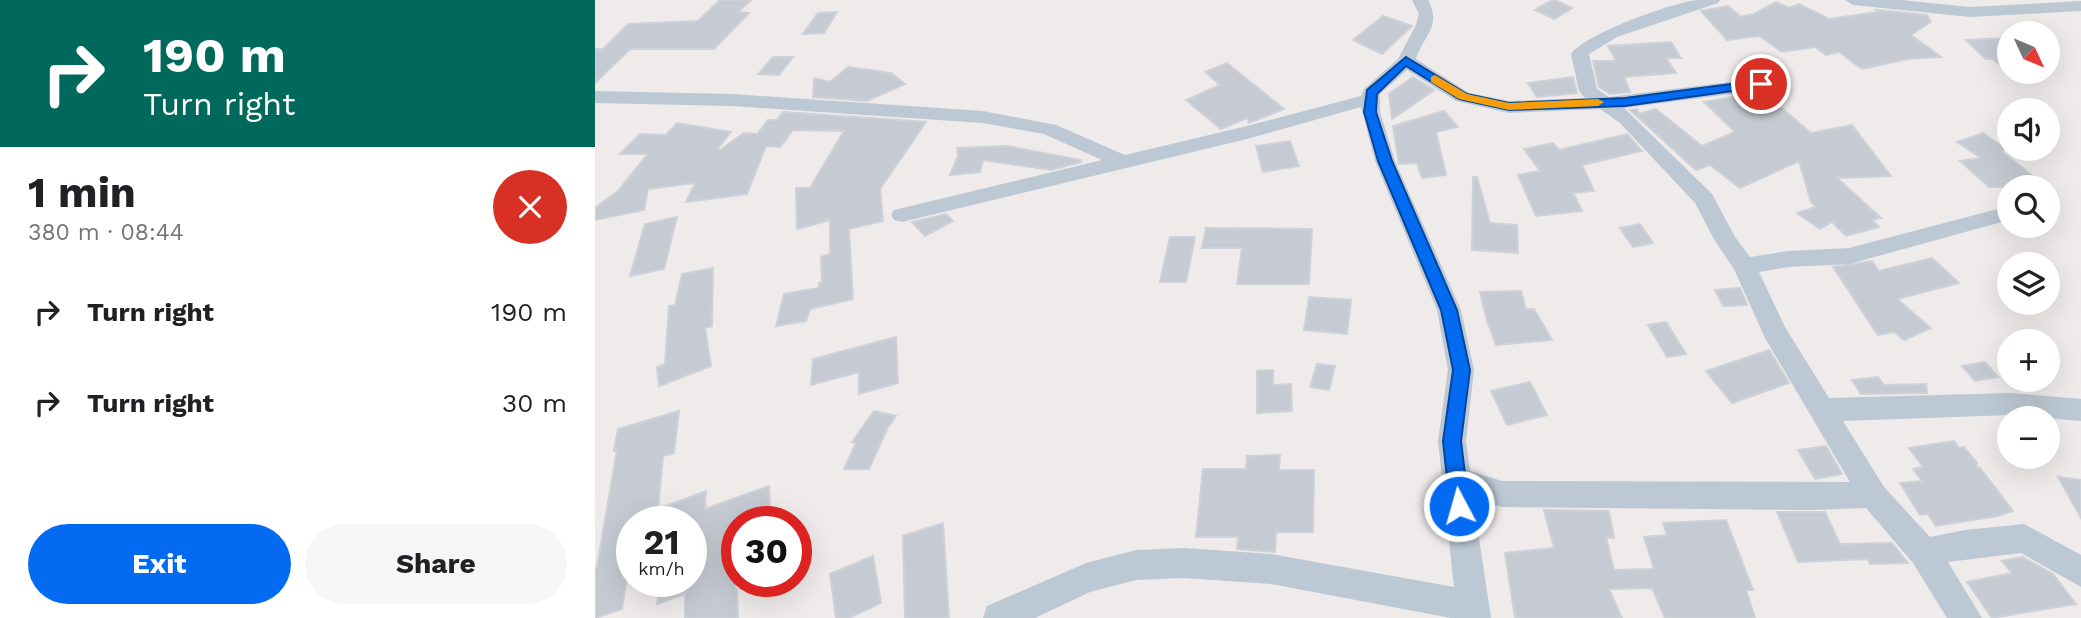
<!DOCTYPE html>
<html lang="en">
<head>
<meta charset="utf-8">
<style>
  body { margin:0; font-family:"Work Sans",sans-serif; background:#f6f6f6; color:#202124; height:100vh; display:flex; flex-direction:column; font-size:26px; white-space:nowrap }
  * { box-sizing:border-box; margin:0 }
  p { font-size:23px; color:#757577 }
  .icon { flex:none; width:38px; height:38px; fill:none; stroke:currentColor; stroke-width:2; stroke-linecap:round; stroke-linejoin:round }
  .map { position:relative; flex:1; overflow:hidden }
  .side { display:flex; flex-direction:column; background:#fff; width:595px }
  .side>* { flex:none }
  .guide { background:#00695c; color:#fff; overflow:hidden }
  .needle { width:46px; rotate:134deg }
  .buttons { position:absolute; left:1402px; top:21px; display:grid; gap:14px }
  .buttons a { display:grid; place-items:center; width:63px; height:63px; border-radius:50%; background:#fff; box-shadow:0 7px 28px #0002; font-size:35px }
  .speed { position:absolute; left:21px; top:506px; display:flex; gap:14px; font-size:35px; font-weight:700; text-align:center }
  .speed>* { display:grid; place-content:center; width:91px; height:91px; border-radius:50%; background:#fff; box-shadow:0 7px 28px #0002; line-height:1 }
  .speed small { font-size:18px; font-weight:400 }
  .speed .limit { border:10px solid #d22; background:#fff; color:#111 }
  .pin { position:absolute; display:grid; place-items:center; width:60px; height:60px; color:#fff; margin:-30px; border:4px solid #fff; border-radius:50%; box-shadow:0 2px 7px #0007 }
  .me { position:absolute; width:77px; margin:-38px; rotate:354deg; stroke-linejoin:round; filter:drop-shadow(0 0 5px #0008) }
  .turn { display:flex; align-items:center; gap:24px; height:147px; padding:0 28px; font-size:32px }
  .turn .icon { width:91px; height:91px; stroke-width:2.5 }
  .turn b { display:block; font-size:49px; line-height:60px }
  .round { display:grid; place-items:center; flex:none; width:74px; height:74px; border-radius:37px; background:#f6f6f6 }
  .head { display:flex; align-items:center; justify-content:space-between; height:119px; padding:0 28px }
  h1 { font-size:42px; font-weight:700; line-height:52px }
  .cta { display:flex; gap:14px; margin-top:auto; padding:14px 28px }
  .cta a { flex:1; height:80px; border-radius:42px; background:#036bf1; color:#fff; font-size:28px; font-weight:700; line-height:80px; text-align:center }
  .cta a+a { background:#f6f6f6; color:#202124 }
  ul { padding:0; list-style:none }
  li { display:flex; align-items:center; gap:21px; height:91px; padding:0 28px }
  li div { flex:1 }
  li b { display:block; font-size:26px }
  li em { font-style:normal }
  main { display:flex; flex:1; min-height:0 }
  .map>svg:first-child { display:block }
  .building { fill:#c6cad2; stroke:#ced1d8; stroke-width:2 }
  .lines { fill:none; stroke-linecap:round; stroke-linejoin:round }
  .street { fill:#bcc8d3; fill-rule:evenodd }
  .route { fill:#036bf1; stroke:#02469d; stroke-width:2 }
  .slow { fill:#f59e0b }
</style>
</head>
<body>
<main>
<section class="side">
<div class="guide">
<div class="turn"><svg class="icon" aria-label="right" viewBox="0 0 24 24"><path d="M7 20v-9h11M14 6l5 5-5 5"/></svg><div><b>190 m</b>Turn right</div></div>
</div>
<div class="head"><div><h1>1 min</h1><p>380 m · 08:44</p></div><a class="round" style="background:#d93025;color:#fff"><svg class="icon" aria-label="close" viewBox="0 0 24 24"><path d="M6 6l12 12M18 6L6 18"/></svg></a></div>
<ul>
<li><svg class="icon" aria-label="right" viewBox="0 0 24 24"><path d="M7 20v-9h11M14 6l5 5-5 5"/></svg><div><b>Turn right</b></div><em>190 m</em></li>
<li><svg class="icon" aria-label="right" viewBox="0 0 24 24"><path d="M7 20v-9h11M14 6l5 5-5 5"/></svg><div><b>Turn right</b></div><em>30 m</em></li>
</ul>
<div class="cta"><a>Exit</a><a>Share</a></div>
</section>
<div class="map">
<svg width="1486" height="618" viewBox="0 0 1486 618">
  <rect width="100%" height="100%" fill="#efebeb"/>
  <g class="building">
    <polygon points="125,0 156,0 143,12 154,13 119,49 35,49 0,83 0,49 8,49 33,24 103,21"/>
    <polygon points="957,0 960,0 977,8 959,19 940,10"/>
    <polygon points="1181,2 1194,8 1204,4 1234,19 1283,12 1281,10 1332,15 1336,22 1316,35 1346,57 1313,59 1267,69 1244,52 1231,55 1220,47 1187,52 1164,36 1132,40 1106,11 1133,6 1146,17 1159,14"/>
    <polygon points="242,12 229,33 208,34 223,13"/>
    <polygon points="788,16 817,26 787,54 758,40"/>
    <polygon points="1414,38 1414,71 1397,59 1391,59 1371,40"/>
    <polygon points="1076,42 1086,58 1071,58 1081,73 1029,77 1035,92 1015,94 1004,87 998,61 1021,61 1013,46"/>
    <polygon points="178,57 198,57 184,75 163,74"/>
    <polygon points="632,63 689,109 654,123 652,118 626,129 591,100 625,85 610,72"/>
    <polygon points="253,67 296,73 310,84 272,101 218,97 219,78 235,82"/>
    <polygon points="818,77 839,90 797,119 794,94"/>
    <polygon points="978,77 982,93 942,97 933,83"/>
    <polygon points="1168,92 1216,133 1257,125 1296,176 1242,178 1286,218 1277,220 1284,227 1251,236 1237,222 1225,229 1202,213 1221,207 1216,202 1204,161 1145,188 1115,165 1101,170 1035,110 1042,109 1044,114 1061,109 1107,146 1140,132 1109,102"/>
    <polygon points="849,111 863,127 841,132 851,175 827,178 822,163 804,164 798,126"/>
    <polygon points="188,112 331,122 285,189 288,221 254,229 258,299 215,309 211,321 181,326 189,294 224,288 224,283 227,283 226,257 235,254 235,220 202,229 201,188 215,188 249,131 198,130 185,147 171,146 152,194 91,202 100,183 53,189 49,210 0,220 0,208 23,191 53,154 25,154 45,134 71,135 82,123 136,132 123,148 125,150 149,133 162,134 173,120 182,120"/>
    <polygon points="1388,133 1411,149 1406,151 1452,187 1394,187 1365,161 1386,158 1362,142"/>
    <polygon points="1032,134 1047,151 987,165 999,191 978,193 987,211 941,216 923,175 945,171 929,149 958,143 964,150"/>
    <polygon points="695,141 704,166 668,172 661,146"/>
    <polygon points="412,146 486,160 486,162 456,170 388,160 385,172 355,175 363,156 362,148"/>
    <polygon points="878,177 882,177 895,223 922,225 923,253 877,250"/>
    <polygon points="351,214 358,221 330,236 317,222"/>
    <polygon points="82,217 69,269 35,276 50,224"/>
    <polygon points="1045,224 1058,243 1038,247 1025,228"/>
    <polygon points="611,228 717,229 714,284 642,284 647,248 607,248"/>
    <polygon points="575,237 600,237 591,282 565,282"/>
    <polygon points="1337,258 1364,283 1302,299 1336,328 1309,340 1299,332 1283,335 1238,267 1277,261 1284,271"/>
    <polygon points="118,268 117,326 110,328 116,366 64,386 62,367 70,364 74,306 80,305 87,274"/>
    <polygon points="1145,288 1152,305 1128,306 1120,290"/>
    <polygon points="926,291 931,309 939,309 957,340 901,345 892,321 885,292"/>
    <polygon points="714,297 756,300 752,334 709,330"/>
    <polygon points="1071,322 1091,354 1072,357 1053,325"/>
    <polygon points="301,337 303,383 264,394 264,372 216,385 218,359"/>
    <polygon points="1174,350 1194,383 1137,403 1111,371"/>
    <polygon points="1390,362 1403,377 1380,381 1367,366"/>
    <polygon points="722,364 740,366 734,390 715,387"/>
    <polygon points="678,370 678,385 696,384 697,411 662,413 662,371"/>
    <polygon points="1283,377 1289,385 1331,384 1332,393 1266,394 1257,380"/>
    <polygon points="935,382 952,415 912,425 896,391"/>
    <polygon points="84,411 79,453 68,456 63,509 111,491 110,509 174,486 175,509 142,521 140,590 142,589 143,618 90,618 90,594 62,604 65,581 96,581 96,522 37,522 37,549 27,609 0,618 0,568 2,567 22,450 19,451 23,429"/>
    <polygon points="279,411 301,416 292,429 274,469 249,469 261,443 257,442"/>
    <polygon points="1359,441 1364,448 1369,447 1382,463 1381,467 1385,468 1418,511 1403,516 1341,526 1333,514 1325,515 1305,483 1327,481 1318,469 1328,467 1314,448"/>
    <polygon points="1231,446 1247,474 1220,479 1203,450"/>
    <polygon points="685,455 684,470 719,470 718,532 681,532 680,552 642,549 643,537 601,537 608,469 651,469 652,456"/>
    <polygon points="1463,477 1486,480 1486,518"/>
    <polygon points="949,510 1014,511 1019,538 1011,537 1019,570 1059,569 1049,537 1072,535 1068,523 1131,520 1158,590 1151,590 1160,618 1070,618 1057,588 1014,589 1027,618 920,618 910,553 959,548"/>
    <polygon points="1182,512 1230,512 1245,544 1297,543 1313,563 1275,564 1273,559 1203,562"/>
    <polygon points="348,523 354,618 310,618 308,536"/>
    <polygon points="278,556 286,603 254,618 241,618 235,574"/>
    <polygon points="1427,557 1458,574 1481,604 1397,618 1372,582 1417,573 1407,561"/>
  </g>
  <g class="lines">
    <g class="street">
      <path d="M817 0H833C847 27 829 34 821 59L874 93 914 101 990 98 984 91 976 54C990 34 1078 2 1103 0 1110 0 1118 0 1125 0L1123 3 1022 37 994 54 1002 89 1014 97 1166 78 1173 80 1175 84 1166 90 1029 108 1117 194 1140 237 1155 257 1193 251 1254 248 1414 206V220L1254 264 1193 267 1164 272 1190 327 1234 398 1416 393 1486 399V421L1416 415 1248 421 1289 487 1335 537 1370 530 1429 524 1486 555V587L1426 553 1353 562 1387 618H1352L1318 563 1271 508 1218 510 907 507 878 498 896 618H856L676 584 589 578 541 580 495 592 440 618H388L392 606 491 563 541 550 589 548 676 554 859 587 843 441 853 370 842 310 780 161 766 107 652 139 307 222 299 220 296 215 299 210 507 160 449 134 388 123 137 106 0 103V91L137 94 388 111 461 125 530 155 648 127 766 96 769 89 803 59 821 25 824 14ZM812 70 861 101 914 113 1005 109 1025 123 1100 203 1120 241 1139 269 1170 338 1255 482 907 481 875 471 871 441 879 370 866 310 800 161 785 112V94Z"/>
      <polygon points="1250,0 1306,0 1375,7 1486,1 1486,11 1375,17 1258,5"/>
    </g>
  </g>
  <polygon class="route" points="811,57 872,94 914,103 1030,98 1166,80 1172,84 1166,87 1030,106 914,110 864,99 811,66 782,94 781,112 797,161 862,310 875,370 866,441 874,506 871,512 864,514 858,512 855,506 848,441 858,370 846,310 783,161 769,112 772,90"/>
  <polygon class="slow" points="840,75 872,94 914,103 1003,99 1009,102 1003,106 914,110 864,99 836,82 836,77"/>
</svg>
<div class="buttons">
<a><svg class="needle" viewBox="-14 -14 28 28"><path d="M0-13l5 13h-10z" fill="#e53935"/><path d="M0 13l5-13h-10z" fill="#757577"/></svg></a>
<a><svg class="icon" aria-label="sound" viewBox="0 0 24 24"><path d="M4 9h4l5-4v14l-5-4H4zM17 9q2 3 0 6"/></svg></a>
<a><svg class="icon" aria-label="search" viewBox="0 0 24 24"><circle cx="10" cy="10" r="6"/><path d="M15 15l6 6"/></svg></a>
<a><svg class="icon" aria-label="layers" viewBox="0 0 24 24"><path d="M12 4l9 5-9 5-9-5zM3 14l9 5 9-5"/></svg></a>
<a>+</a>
<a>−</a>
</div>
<div class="speed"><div>21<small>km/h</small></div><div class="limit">30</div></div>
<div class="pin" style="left:1166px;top:84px;background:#d93025"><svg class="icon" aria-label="arrive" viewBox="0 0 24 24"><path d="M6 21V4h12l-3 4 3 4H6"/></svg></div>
<svg class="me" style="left:864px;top:506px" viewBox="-20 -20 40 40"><circle r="17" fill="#036bf1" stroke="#fff" stroke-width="3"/><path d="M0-11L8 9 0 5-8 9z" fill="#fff"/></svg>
</div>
</main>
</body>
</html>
